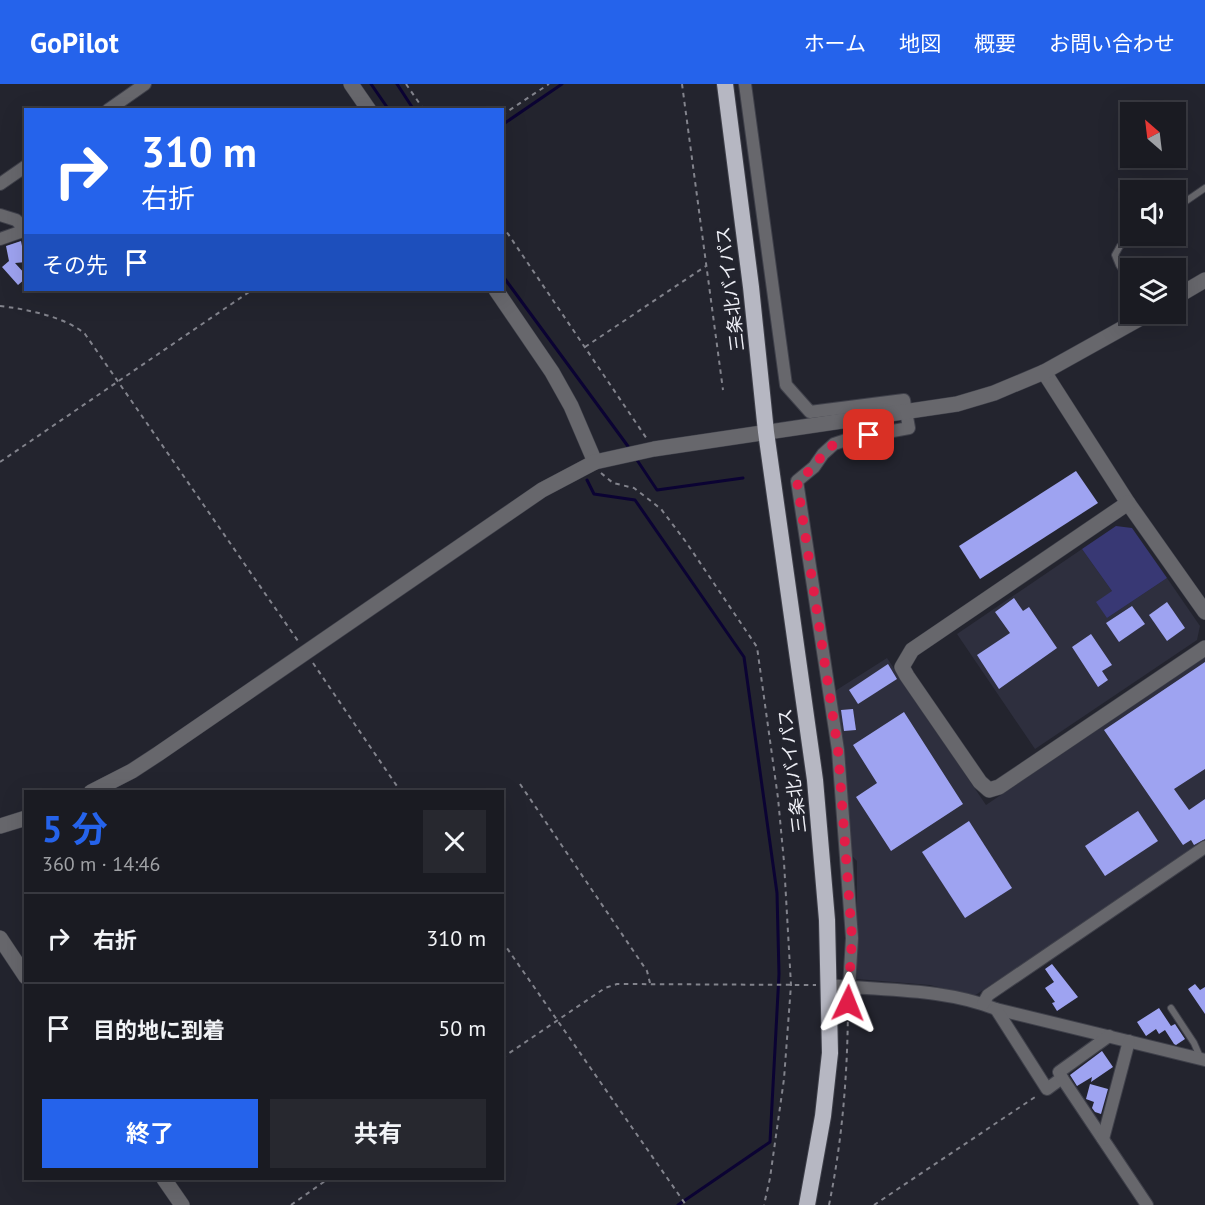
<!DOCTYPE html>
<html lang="ja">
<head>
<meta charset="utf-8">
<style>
  body { margin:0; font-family:"PT Sans","Noto Sans JP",sans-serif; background:#27282f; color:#f1f3f6; height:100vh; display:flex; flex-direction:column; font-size:22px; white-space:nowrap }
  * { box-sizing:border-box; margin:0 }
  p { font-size:20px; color:#9fa1a5 }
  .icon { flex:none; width:33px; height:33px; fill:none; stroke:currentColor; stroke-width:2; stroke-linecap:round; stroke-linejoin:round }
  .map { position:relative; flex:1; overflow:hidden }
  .drawer { position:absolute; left:24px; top:706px; width:480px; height:390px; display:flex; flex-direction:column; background:#1a1b22; border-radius:0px; box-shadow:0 6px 24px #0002,0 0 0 2px #383940 }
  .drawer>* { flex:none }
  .hud { position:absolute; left:24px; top:24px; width:480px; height:183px; border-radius:0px; box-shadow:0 6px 24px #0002,0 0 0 2px #383940; background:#2563eb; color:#fff; overflow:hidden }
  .needle { width:39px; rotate:332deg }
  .fabs { position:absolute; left:1120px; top:18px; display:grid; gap:12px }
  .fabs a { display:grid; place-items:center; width:66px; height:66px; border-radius:0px; background:#1a1b22; box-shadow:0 6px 24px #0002,0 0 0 2px #383940; font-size:30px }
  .pin { position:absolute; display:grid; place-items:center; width:51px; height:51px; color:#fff; margin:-26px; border-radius:12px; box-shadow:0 3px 9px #0006 }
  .me { position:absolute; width:66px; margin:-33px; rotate:2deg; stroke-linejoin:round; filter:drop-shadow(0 0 4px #0008) }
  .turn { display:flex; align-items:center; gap:21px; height:126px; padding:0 18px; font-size:27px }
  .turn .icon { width:78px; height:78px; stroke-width:2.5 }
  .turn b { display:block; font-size:42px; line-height:51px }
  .then { display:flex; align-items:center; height:57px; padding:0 18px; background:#0003; gap:12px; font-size:22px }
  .round { display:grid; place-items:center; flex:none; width:63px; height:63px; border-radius:0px; background:#27282f }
  .overview { display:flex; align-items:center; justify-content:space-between; height:102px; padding:0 18px }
  h1 { font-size:36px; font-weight:700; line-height:45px; color:#2563eb }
  .action { display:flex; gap:12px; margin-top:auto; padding:12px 18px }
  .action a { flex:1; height:69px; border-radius:0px; background:#2563eb; color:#fff; font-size:24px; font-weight:700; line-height:69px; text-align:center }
  .action a+a { background:#27282f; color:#f1f3f6 }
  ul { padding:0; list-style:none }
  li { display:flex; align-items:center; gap:18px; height:90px; padding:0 18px; border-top:2px solid #383940 }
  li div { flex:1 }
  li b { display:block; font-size:22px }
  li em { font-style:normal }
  header { display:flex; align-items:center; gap:36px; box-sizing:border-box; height:84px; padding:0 30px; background:#2563eb; color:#fff }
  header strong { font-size:28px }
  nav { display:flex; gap:33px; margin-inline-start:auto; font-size:21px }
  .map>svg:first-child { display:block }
  .built { fill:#2e2f3e }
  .green { fill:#383874 }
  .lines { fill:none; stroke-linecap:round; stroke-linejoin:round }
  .stream { stroke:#0b0333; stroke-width:3 }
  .building { fill:#9ea3f1 }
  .service-casing { stroke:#3f404a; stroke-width:8 }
  .minor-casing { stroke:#3f404a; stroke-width:14 }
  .tertiary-casing { stroke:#3f404a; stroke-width:16 }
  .trunk-casing { stroke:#3f404a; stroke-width:18 }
  .path { stroke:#82838c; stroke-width:2; stroke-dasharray:4.5 4.5; stroke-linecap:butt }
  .service { stroke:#67676c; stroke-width:6 }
  .minor { stroke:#67676c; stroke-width:12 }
  .tertiary { stroke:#67676c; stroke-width:15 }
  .trunk { stroke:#b6b7c2; stroke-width:16 }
  .route { stroke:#e11d48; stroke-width:10; stroke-dasharray:0 18 }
  .labels { text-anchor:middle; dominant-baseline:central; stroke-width:6; stroke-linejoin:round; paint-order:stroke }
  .street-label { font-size:18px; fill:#eeeff6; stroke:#23242e }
</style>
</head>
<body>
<header>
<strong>GoPilot</strong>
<nav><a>ホーム</a><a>地図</a><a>概要</a><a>お問い合わせ</a></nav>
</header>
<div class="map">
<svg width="1205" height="1121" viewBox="0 0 1205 1121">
  <rect width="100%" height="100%" fill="#23242e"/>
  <g class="built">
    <polygon points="1082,465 1112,507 1107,534 1167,494 1200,542 1197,556 1035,665 957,550"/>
    <polygon points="1205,573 1205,759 974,912 930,901 857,895 857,777 852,772 835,607 887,574 986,721"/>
  </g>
  <polygon class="green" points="1116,442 1132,444 1167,494 1107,534 1096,518 1112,507 1082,465"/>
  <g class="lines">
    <g class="stream">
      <polyline points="371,0 389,26"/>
      <polyline points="397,0 414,26"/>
      <polyline points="502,41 562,0"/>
      <polyline points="502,191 630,365"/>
      <polyline points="635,373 657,406 743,394"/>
      <polyline points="587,396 594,410 635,416 744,573 777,809 779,890 770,1058 678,1121"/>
    </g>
  </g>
  <g class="building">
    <polygon points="21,157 23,167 26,167 26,178 15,179 26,191 26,194 18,201 2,183 9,177 6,162"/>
    <polygon points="1076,387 1098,419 980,495 959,462"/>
    <polygon points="1014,514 1023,527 1029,523 1057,564 999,605 977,571 1010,549 995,528"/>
    <polygon points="1167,518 1185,544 1167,557 1149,531"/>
    <polygon points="1132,522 1145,540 1119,558 1106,539"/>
    <polygon points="1091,550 1112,581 1102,587 1108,596 1098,603 1072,563"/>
    <polygon points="1205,578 1205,685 1174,705 1189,726 1205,715 1205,755 1194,761 1191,756 1183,761 1104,646"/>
    <polygon points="888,580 897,595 858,620 849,606"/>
    <polygon points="853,625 856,646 844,647 841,626"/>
    <polygon points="904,628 963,720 891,767 856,713 877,699 853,661"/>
    <polygon points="1138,727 1158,757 1105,792 1085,762"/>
    <polygon points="969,737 1012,804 965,834 922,768"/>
    <polygon points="1052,880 1078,913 1057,927 1052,919 1055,918 1045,904 1054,898 1045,885"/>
    <polygon points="1195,900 1200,906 1205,903 1205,930 1188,905"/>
    <polygon points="1159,924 1171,942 1175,940 1185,955 1176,961 1174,960 1165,946 1159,950 1156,945 1146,952 1137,938"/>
    <polygon points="1102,967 1113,983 1091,998 1092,993 1077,1002 1070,991"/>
    <polygon points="1090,1000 1108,1005 1101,1030 1095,1028 1092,1024 1094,1018 1086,1015"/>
  </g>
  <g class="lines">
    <defs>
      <g id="service">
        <polyline points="1176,124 1205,104"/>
        <polyline points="1131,199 1119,181 1115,171 1120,162 1135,152"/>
        <polyline points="1171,924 1194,959 1201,975"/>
      </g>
      <g id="minor">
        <polyline points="745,0 786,301 810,328 904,316 909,344 849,355 834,360 823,370 814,383 797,397 838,666 852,854 849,903"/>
        <polyline points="108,26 145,0"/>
        <polyline points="0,100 26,82"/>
        <polyline points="0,131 16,136 21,141 20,148 0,155"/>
        <path d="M828 901C884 907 943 904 996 925L1205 976"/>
        <polyline points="983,920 988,911 1205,763"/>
        <polyline points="996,925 1047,1005 1062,994 1059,988 1109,952"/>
        <polyline points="1062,994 1147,1121"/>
        <polyline points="1103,1055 1129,957"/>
      </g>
      <g id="tertiary">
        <polyline points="351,0 369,26"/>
        <polyline points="496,206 552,288 571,322 595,378"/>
        <polyline points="1176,213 1205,196"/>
        <polyline points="1044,288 1128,419 1205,528"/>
        <polyline points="1128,419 912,566 902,583 907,592 980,698 989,706 999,703 1205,564"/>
        <polyline points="91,708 132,687 158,670 542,406 595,378 654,365 957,320 994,309 1044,288 1148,230"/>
        <polyline points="0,742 26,734"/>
        <polyline points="0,854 26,893"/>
        <polyline points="164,1095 182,1121"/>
      </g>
      <polyline id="trunk" points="725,0 751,203 766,348 815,696 827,836 830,969 823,1032 807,1121"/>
    </defs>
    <use href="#service" class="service-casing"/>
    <use href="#minor" class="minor-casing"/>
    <use href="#tertiary" class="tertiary-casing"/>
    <use href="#trunk" class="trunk-casing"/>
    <g class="path">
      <polyline points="406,0 424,26"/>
      <polyline points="682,0 723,306"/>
      <polyline points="502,31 549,0"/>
      <polyline points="502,141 647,355"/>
      <path d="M0 222C26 225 66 233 85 250L298 557"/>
      <polyline points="585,263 706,182"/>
      <polyline points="0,378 252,206"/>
      <polyline points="601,389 613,399 634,404 661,425 686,458 757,563 778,714 784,778 791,901 784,995 770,1094 764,1121"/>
      <polyline points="313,579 401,708"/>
      <polyline points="520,700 647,887 650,899"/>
      <polyline points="502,857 686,1121"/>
      <polyline points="502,974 605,904 617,900 816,901"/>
      <polyline points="291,1121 328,1095"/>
      <path d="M829 1121C843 1053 848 984 848 915"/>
      <polyline points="874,1121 1038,1011"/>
    </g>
    <use href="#service" class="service"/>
    <use href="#minor" class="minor"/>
    <use href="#tertiary" class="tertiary"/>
    <use href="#trunk" class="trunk"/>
  </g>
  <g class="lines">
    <polyline class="route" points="848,919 852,854 838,666 797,397 814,383 823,370 834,360 849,355 869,351"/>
  </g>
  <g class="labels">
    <g class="street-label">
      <text transform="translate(730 205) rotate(-97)">三条北バイパス</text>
      <text transform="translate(792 687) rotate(-97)">三条北バイパス</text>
    </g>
  </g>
</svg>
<div class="fabs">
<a><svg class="needle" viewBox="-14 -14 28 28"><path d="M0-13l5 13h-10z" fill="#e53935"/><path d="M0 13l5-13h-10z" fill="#9fa1a5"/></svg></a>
<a><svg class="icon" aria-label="sound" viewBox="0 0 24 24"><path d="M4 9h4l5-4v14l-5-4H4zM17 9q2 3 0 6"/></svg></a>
<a><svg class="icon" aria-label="layers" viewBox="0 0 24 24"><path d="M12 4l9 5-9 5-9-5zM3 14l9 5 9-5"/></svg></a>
</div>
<div class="pin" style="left:869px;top:351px;background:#d93025"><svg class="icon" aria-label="arrive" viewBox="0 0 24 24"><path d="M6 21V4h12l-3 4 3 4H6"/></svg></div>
<svg class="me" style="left:848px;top:919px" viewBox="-20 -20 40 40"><path d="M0-17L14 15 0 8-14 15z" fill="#e11d48" stroke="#fff" stroke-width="4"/></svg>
<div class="hud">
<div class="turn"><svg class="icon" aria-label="right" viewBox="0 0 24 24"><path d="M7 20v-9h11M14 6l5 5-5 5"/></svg><div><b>310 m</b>右折</div></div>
<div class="then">その先<svg class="icon" aria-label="arrive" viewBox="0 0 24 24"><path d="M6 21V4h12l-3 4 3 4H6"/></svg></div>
</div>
<section class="drawer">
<div class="overview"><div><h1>5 分</h1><p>360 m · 14:46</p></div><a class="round"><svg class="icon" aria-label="close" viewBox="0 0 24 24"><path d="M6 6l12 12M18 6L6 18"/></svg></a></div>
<ul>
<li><svg class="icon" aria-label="right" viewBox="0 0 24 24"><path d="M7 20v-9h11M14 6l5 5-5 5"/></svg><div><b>右折</b></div><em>310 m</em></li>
<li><svg class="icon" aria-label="arrive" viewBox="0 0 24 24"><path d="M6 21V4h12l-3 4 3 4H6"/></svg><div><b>目的地に到着</b></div><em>50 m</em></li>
</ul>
<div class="action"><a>終了</a><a>共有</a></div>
</section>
</div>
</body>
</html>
